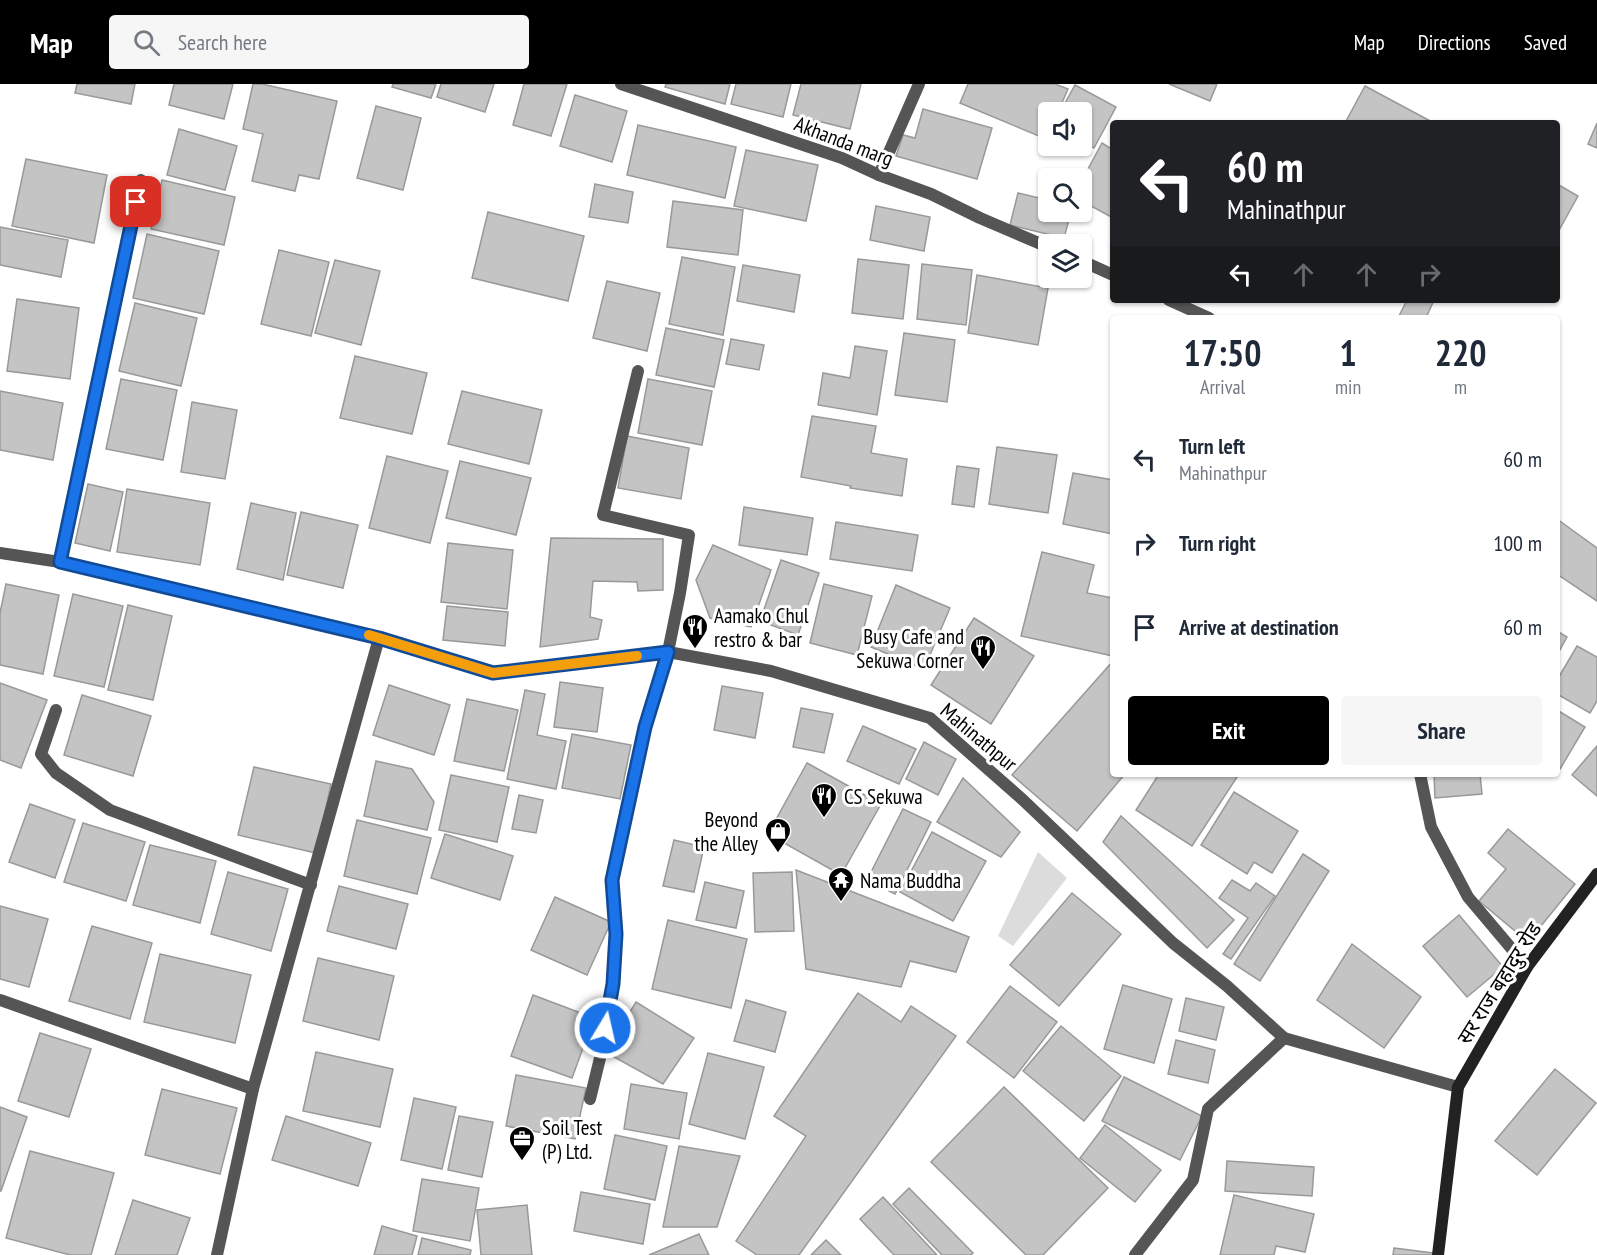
<!DOCTYPE html>
<html lang="en">
<head>
<meta charset="utf-8">
<style>
  body { margin:0; font-family:"PT Sans Narrow","Noto Sans Devanagari",sans-serif; background:#f6f6f7; color:#1f2937; height:100vh; display:flex; flex-direction:column; font-size:22px; white-space:nowrap }
  * { box-sizing:border-box; margin:0 }
  p { font-size:20px; color:#747a83 }
  .icon { flex:none; width:33px; height:33px; fill:none; stroke:currentColor; stroke-width:2; stroke-linecap:round; stroke-linejoin:round }
  .map { position:relative; flex:1; overflow:hidden }
  .drawer { position:absolute; left:1110px; top:231px; width:450px; height:462px; display:flex; flex-direction:column; background:#fff; border-radius:6px; box-shadow:0 2px 4px #0004 }
  .drawer>* { flex:none }
  .banner { position:absolute; left:1110px; top:36px; width:450px; height:183px; border-radius:6px; box-shadow:0 2px 4px #0004; background:#202124; color:#fff; overflow:hidden }
  .buttons { position:absolute; left:1038px; top:18px; display:grid; gap:12px }
  .buttons a { display:grid; place-items:center; width:54px; height:54px; border-radius:6px; background:#fff; box-shadow:0 2px 4px #0004; font-size:30px }
  .pin { position:absolute; display:grid; place-items:center; width:51px; height:51px; color:#fff; margin:-26px; border-radius:12px; box-shadow:0 3px 9px #0006 }
  .me { position:absolute; width:66px; margin:-33px; rotate:9deg; stroke-linejoin:round; filter:drop-shadow(0 0 4px #0008) }
  .turn { display:flex; align-items:center; gap:21px; height:126px; padding:0 18px; font-size:27px }
  .turn .icon { width:78px; height:78px; stroke-width:2.5 }
  .turn b { display:block; font-size:42px; line-height:51px }
  .lanes { display:flex; align-items:center; height:57px; padding:0 18px; background:#0003; justify-content:center; gap:30px; direction:ltr }
  .lanes .off { opacity:.35 }
  .eta { display:flex; justify-content:space-evenly; align-items:center; height:102px; text-align:center }
  .eta b { font-size:36px; font-weight:700; line-height:42px }
  .cta { display:flex; gap:12px; margin-top:auto; padding:12px 18px }
  .cta a { flex:1; height:69px; border-radius:6px; background:#000; color:#fff; font-size:24px; font-weight:700; line-height:69px; text-align:center }
  .cta a+a { background:#f6f6f7; color:#1f2937 }
  ul { padding:0; list-style:none }
  li { display:flex; align-items:center; gap:18px; height:84px; padding:0 18px }
  li div { flex:1 }
  li b { display:block; font-size:22px }
  li em { font-style:normal }
  header { display:flex; align-items:center; gap:36px; box-sizing:border-box; height:84px; padding:0 30px; background:#000; color:#fff }
  header strong { font-size:28px }
  nav { display:flex; gap:33px; margin-inline-start:auto; font-size:21px }
  .search { width:420px; height:54px; background:#f6f6f7; display:flex; align-items:center; gap:15px; box-sizing:border-box; padding:0 21px; border-radius:6px; color:#747a83; font-size:22px }
  .map>svg:first-child { display:block }
  .green { fill:#dcdcdc }
  .building { fill:#c4c4c4; stroke:#999; stroke-width:1.5 }
  .lines { fill:none; stroke-linecap:round; stroke-linejoin:round }
  .street { stroke:#555; stroke-width:12 }
  .secondary { stroke:#222; stroke-width:12 }
  .route-casing { stroke:#114b97; stroke-width:15 }
  .route { stroke:#1a73e8; stroke-width:10 }
  .slow { stroke:#f59e0b; stroke-width:10 }
  .labels { text-anchor:middle; dominant-baseline:central; stroke-width:6; stroke-linejoin:round; paint-order:stroke }
  .street-label { font-size:21px; fill:#000; stroke:#fff }
  .poi-label { font-size:21px; fill:#000; stroke:#fff; text-anchor:start }
</style>
</head>
<body>
<header>
<strong>Map</strong>
<div class="search"><svg class="icon" aria-label="search" viewBox="0 0 24 24"><circle cx="10" cy="10" r="6"/><path d="M15 15l6 6"/></svg>Search here</div>
<nav><a>Map</a><a>Directions</a><a>Saved</a></nav>
</header>
<div class="map">
<svg width="1597" height="1171" viewBox="0 0 1597 1171">
  <rect width="100%" height="100%" fill="#fff"/>
  <polygon class="green" points="1038,768 1067,794 1013,862 998,852"/>
  <g class="building">
    <polygon points="77,0 135,0 131,20 75,9"/>
    <polygon points="174,0 233,0 224,35 169,21"/>
    <polygon points="253,0 262,0 337,17 319,95 299,91 295,107 252,97 263,50 243,45"/>
    <polygon points="393,0 436,0 431,14 392,3"/>
    <polygon points="441,0 494,0 485,28 437,13"/>
    <polygon points="524,0 567,0 551,52 513,41"/>
    <polygon points="666,0 730,0 725,20 665,3"/>
    <polygon points="736,0 791,0 783,33 731,20"/>
    <polygon points="801,0 861,0 850,45 793,31"/>
    <polygon points="968,0 1055,0 1068,5 1058,28 1048,28 1048,50 1046,55 960,19"/>
    <polygon points="1169,0 1217,0 1210,17"/>
    <polygon points="1075,1 1116,23 1094,64 1082,57 1082,28 1060,28"/>
    <polygon points="1365,2 1434,39 1345,39"/>
    <polygon points="575,11 627,27 612,78 560,62"/>
    <polygon points="376,22 421,34 403,106 357,94"/>
    <polygon points="923,25 992,44 977,95 896,72 903,51 915,54"/>
    <polygon points="1597,39 1597,64 1588,60"/>
    <polygon points="638,41 736,63 725,114 627,91"/>
    <polygon points="179,45 237,62 225,106 167,91"/>
    <polygon points="1102,59 1113,66 1113,134 1082,117 1082,96"/>
    <polygon points="746,66 818,81 806,137 734,122"/>
    <polygon points="26,75 107,91 94,159 12,142"/>
    <polygon points="162,96 235,113 224,161 151,145"/>
    <polygon points="595,100 633,108 628,139 589,133"/>
    <polygon points="1557,100 1578,112 1557,150"/>
    <polygon points="1018,109 1048,116 1048,128 1071,128 1064,154 1010,141"/>
    <polygon points="673,117 743,126 738,171 667,163"/>
    <polygon points="876,122 930,133 924,167 870,156"/>
    <polygon points="488,128 584,152 568,217 472,194"/>
    <polygon points="0,143 68,156 61,193 0,181"/>
    <polygon points="147,150 219,167 204,230 133,214"/>
    <polygon points="279,166 329,178 311,252 261,240"/>
    <polygon points="682,173 735,183 723,251 669,240"/>
    <polygon points="858,175 909,181 903,235 852,229"/>
    <polygon points="335,176 380,187 361,261 315,249"/>
    <polygon points="922,180 972,186 966,241 917,235"/>
    <polygon points="743,181 800,191 794,228 737,217"/>
    <polygon points="977,191 1048,204 1038,261 968,249"/>
    <polygon points="607,197 660,209 647,267 593,254"/>
    <polygon points="17,215 79,224 70,295 7,287"/>
    <polygon points="1407,216 1434,216 1426,234 1398,234"/>
    <polygon points="135,219 197,234 181,302 119,287"/>
    <polygon points="666,244 724,256 714,303 656,291"/>
    <polygon points="904,249 955,256 947,318 895,311"/>
    <polygon points="731,255 764,261 759,286 726,280"/>
    <polygon points="855,262 887,267 877,331 818,321 823,289 850,294"/>
    <polygon points="355,272 427,289 412,350 340,334"/>
    <polygon points="121,295 177,306 163,376 106,365"/>
    <polygon points="648,295 712,307 702,361 638,349"/>
    <polygon points="0,307 63,319 53,376 0,366"/>
    <polygon points="462,307 542,326 529,380 448,360"/>
    <polygon points="192,318 237,326 225,395 181,388"/>
    <polygon points="812,332 876,342 871,369 907,375 902,412 850,404 851,402 801,393"/>
    <polygon points="627,352 689,364 681,415 618,404"/>
    <polygon points="997,363 1057,371 1048,429 989,420"/>
    <polygon points="387,372 448,387 430,459 369,444"/>
    <polygon points="460,377 531,394 516,451 446,434"/>
    <polygon points="957,382 979,385 974,423 952,420"/>
    <polygon points="1073,389 1113,396 1113,450 1063,440"/>
    <polygon points="88,400 123,408 110,467 75,459"/>
    <polygon points="127,405 210,419 200,481 117,468"/>
    <polygon points="251,419 296,429 283,496 237,485"/>
    <polygon points="744,423 813,434 807,471 739,461"/>
    <polygon points="301,428 358,441 343,504 287,491"/>
    <polygon points="1557,435 1597,464 1597,517 1557,490"/>
    <polygon points="836,438 918,451 912,487 830,475"/>
    <polygon points="551,454 663,455 663,506 638,507 637,498 593,497 590,533 602,536 598,555 540,563"/>
    <polygon points="448,459 513,466 507,525 441,518"/>
    <polygon points="713,461 771,486 751,543 710,534 696,496"/>
    <polygon points="1042,468 1094,481 1087,509 1113,514 1113,572 1021,552"/>
    <polygon points="781,476 819,489 798,551 760,537"/>
    <polygon points="6,500 59,511 43,590 0,581 0,529"/>
    <polygon points="824,500 872,512 857,571 810,559"/>
    <polygon points="896,501 950,524 924,585 871,563"/>
    <polygon points="73,510 123,522 104,603 54,592"/>
    <polygon points="128,521 172,532 153,616 108,606"/>
    <polygon points="447,522 508,528 505,562 443,556"/>
    <polygon points="974,534 1034,572 991,640 931,601"/>
    <polygon points="1557,547 1567,553 1557,571"/>
    <polygon points="1577,562 1597,573 1597,617 1590,629 1557,610 1557,596"/>
    <polygon points="1113,577 1113,690 1125,690 1077,747 1012,691"/>
    <polygon points="560,598 603,604 597,648 554,643"/>
    <polygon points="0,599 47,616 21,684 0,676"/>
    <polygon points="389,601 450,621 434,671 373,651"/>
    <polygon points="722,602 763,609 755,654 714,646"/>
    <polygon points="525,606 545,610 537,651 566,657 556,705 507,695"/>
    <polygon points="82,611 151,632 133,692 64,671"/>
    <polygon points="467,615 518,626 504,687 454,677"/>
    <polygon points="801,624 833,630 824,669 793,663"/>
    <polygon points="1557,626 1585,643 1560,685 1557,684"/>
    <polygon points="863,642 916,665 899,700 847,677"/>
    <polygon points="572,650 631,661 620,715 562,704"/>
    <polygon points="924,658 956,675 938,711 906,695"/>
    <polygon points="1597,662 1597,712 1572,691"/>
    <polygon points="376,677 412,685 434,718 427,746 364,732"/>
    <polygon points="807,679 881,720 841,791 768,750"/>
    <polygon points="254,683 331,700 316,769 238,751"/>
    <polygon points="1159,690 1239,690 1192,762 1136,726"/>
    <polygon points="1434,690 1480,690 1482,710 1435,714"/>
    <polygon points="451,691 509,703 497,758 439,746"/>
    <polygon points="963,694 1020,748 1001,773 937,738"/>
    <polygon points="1234,708 1298,747 1272,789 1254,778 1247,790 1201,761"/>
    <polygon points="519,711 543,716 536,749 512,745"/>
    <polygon points="30,720 75,736 55,794 9,778"/>
    <polygon points="903,725 931,738 895,810 867,796"/>
    <polygon points="1121,732 1234,836 1207,864 1103,758"/>
    <polygon points="357,736 431,754 417,810 344,792"/>
    <polygon points="83,739 145,758 126,817 64,798"/>
    <polygon points="1508,745 1575,800 1528,858 1479,817 1506,785 1488,769"/>
    <polygon points="932,748 986,777 953,837 900,808"/>
    <polygon points="445,750 513,772 500,816 431,794"/>
    <polygon points="674,756 704,763 694,808 663,802"/>
    <polygon points="150,761 216,777 200,839 133,821"/>
    <polygon points="1303,770 1329,787 1260,897 1234,880"/>
    <polygon points="796,786 969,853 956,888 910,877 901,903 806,885"/>
    <polygon points="228,788 288,805 271,867 211,850"/>
    <polygon points="792,788 794,847 755,848 753,789"/>
    <polygon points="1232,796 1250,807 1256,799 1275,812 1231,875 1223,870 1248,834 1219,814"/>
    <polygon points="705,798 744,807 736,844 696,836"/>
    <polygon points="339,802 408,820 396,865 327,847"/>
    <polygon points="1072,809 1121,850 1059,922 1010,881"/>
    <polygon points="555,813 611,838 587,891 531,866"/>
    <polygon points="0,822 48,835 29,903 0,895"/>
    <polygon points="1459,831 1503,883 1467,913 1423,862"/>
    <polygon points="668,836 747,855 731,924 652,905"/>
    <polygon points="92,842 152,859 130,935 69,917"/>
    <polygon points="1352,860 1421,913 1384,964 1317,916"/>
    <polygon points="160,870 251,891 235,959 144,938"/>
    <polygon points="318,874 394,892 379,956 303,937"/>
    <polygon points="1123,901 1172,915 1154,979 1104,965"/>
    <polygon points="1010,902 1057,938 1014,994 967,958"/>
    <polygon points="858,909 901,938 911,922 956,952 799,1171 757,1171 736,1157 806,1052 774,1032"/>
    <polygon points="533,911 594,934 572,994 511,972"/>
    <polygon points="1186,914 1224,923 1216,956 1179,947"/>
    <polygon points="746,916 786,928 775,968 734,957"/>
    <polygon points="636,918 694,954 663,1000 605,968"/>
    <polygon points="1061,942 1121,992 1084,1037 1023,987"/>
    <polygon points="40,949 91,965 69,1033 18,1017"/>
    <polygon points="1176,956 1215,966 1208,999 1168,990"/>
    <polygon points="316,968 393,985 380,1043 303,1027"/>
    <polygon points="708,969 764,983 745,1055 689,1040"/>
    <polygon points="1555,985 1596,1019 1537,1091 1495,1057"/>
    <polygon points="516,991 586,1004 575,1055 506,1042"/>
    <polygon points="1124,993 1202,1032 1180,1076 1102,1037"/>
    <polygon points="631,1000 687,1009 679,1055 624,1045"/>
    <polygon points="1004,1003 1108,1104 1043,1171 1026,1171 931,1078"/>
    <polygon points="162,1005 237,1024 220,1090 145,1071"/>
    <polygon points="414,1014 456,1023 442,1085 401,1076"/>
    <polygon points="0,1023 27,1033 1,1107 0,1107"/>
    <polygon points="286,1032 371,1059 358,1102 272,1076"/>
    <polygon points="459,1032 493,1038 482,1093 448,1086"/>
    <polygon points="1105,1041 1161,1086 1135,1118 1080,1074"/>
    <polygon points="615,1051 667,1062 655,1116 604,1105"/>
    <polygon points="679,1062 740,1072 717,1143 663,1143"/>
    <polygon points="30,1067 114,1089 91,1171 70,1171 6,1154"/>
    <polygon points="1227,1077 1314,1083 1312,1112 1225,1107"/>
    <polygon points="422,1095 479,1104 470,1157 413,1147"/>
    <polygon points="909,1104 973,1169 971,1171 942,1171 893,1120"/>
    <polygon points="581,1108 650,1120 643,1160 574,1147"/>
    <polygon points="1234,1111 1314,1130 1305,1168 1276,1162 1274,1171 1220,1171"/>
    <polygon points="883,1113 937,1171 894,1171 860,1135"/>
    <polygon points="133,1116 190,1134 177,1171 115,1171"/>
    <polygon points="527,1121 532,1171 481,1171 477,1126"/>
    <polygon points="382,1142 417,1152 412,1171 374,1171"/>
    <polygon points="699,1150 709,1171 649,1171"/>
    <polygon points="422,1154 471,1166 470,1171 418,1171"/>
    <polygon points="826,1156 841,1171 811,1171"/>
    <polygon points="1394,1164 1433,1169 1433,1171 1393,1171"/>
  </g>
  <g class="lines">
    <g class="street">
      <polyline points="621,0 842,74 879,91 931,110 980,134 1048,163"/>
      <polyline points="879,91 919,0"/>
      <polyline points="1082,177 1113,191"/>
      <polyline points="1169,216 1209,234"/>
      <polyline points="0,469 60,478 379,554 493,589 668,568 771,587 930,634 1023,716 1173,859 1227,902 1284,954"/>
      <polyline points="60,478 141,96"/>
      <polyline points="56,626 41,670 56,689 110,726 311,801"/>
      <polyline points="1420,690 1431,743 1468,813 1527,883"/>
      <polyline points="0,916 253,1005"/>
      <polyline points="590,1015 602,966 613,900 616,850 612,796 645,643 668,568 680,509 689,451 603,431 638,287"/>
      <polyline points="217,1171 253,1005 379,554"/>
      <polyline points="1135,1171 1193,1096 1208,1025 1284,954 1458,1003"/>
    </g>
    <polyline class="secondary" points="1438,1171 1458,1003 1527,883 1597,790"/>
  </g>
  <g class="lines">
    <defs>
      <polyline id="route" points="136,118 60,478 379,554 493,589 668,568 645,643 612,796 616,850 613,900 605,944"/>
    </defs>
    <use href="#route" class="route-casing"/>
    <use href="#route" class="route"/>
    <polyline class="slow" points="369,551 493,589 637,572"/>
  </g>
  <defs>
    <symbol id="restaurant-pin" viewBox="-11 -11 22 30"><path d="M0 17L-7.5 6A9.5 9.5 0 1 1 7.5 6Z" fill="#000" stroke="#fff"/><path d="M-5-6h1v4h1v-4h1v4h1v-4h1v5L-1.5 .5V6h-2V.5L-5-1ZM5-6V6H3V1.5H1.5Q1.5-4 5-6Z" fill="#fff"/></symbol>
    <symbol id="shop-pin" viewBox="-11 -11 22 30"><path d="M0 17L-7.5 6A9.5 9.5 0 1 1 7.5 6Z" fill="#000" stroke="#fff"/><path d="M-5-2.5h2.3a2.7 3.5 0 0 1 5.4 0H5L5.5 6h-11ZM-1.5-2.5h3a1.5 2.3 0 0 0-3 0Z" fill="#fff"/></symbol>
    <symbol id="temple-pin" viewBox="-11 -11 22 30"><path d="M0 17L-7.5 6A9.5 9.5 0 1 1 7.5 6Z" fill="#000" stroke="#fff"/><path d="M0-6L5-2H3V0L6.5 2.5H4V6H1.5V3h-3V6H-4V2.5H-6.5L-3 0V-2H-5Z" fill="#fff"/></symbol>
    <symbol id="office-pin" viewBox="-11 -11 22 30"><path d="M0 17L-7.5 6A9.5 9.5 0 1 1 7.5 6Z" fill="#000" stroke="#fff"/><path d="M-6-3h4V-5.5h4V-3h4V5H-6ZM-1-4.5V-3h2v-1.5ZM-6 0V1H6V0Z" fill="#fff"/></symbol>
  </defs>
  <g fill-rule="evenodd">
    <use href="#restaurant-pin" x="680" y="528" width="30" height="40"/>
    <use href="#restaurant-pin" x="968" y="549" width="30" height="40"/>
    <use href="#restaurant-pin" x="809" y="697" width="30" height="40"/>
    <use href="#shop-pin" x="763" y="732" width="30" height="40"/>
    <use href="#temple-pin" x="826" y="781" width="30" height="40"/>
    <use href="#office-pin" x="507" y="1040" width="30" height="40"/>
  </g>
  <g class="labels">
    <g class="street-label">
      <text transform="translate(844 57) rotate(21)">Akhanda marg</text>
      <text transform="translate(979 653) rotate(40)">Mahinathpur</text>
      <text transform="translate(1499 899) rotate(-58)">सर राज बहादुर रोड</text>
    </g>
    <g class="poi-label">
      <text x="714" y="531">Aamako Chul<tspan x="714" dy="24">restro &amp; bar</tspan></text>
      <text x="964" y="552" text-anchor="end">Busy Cafe and<tspan x="964" dy="24">Sekuwa Corner</tspan></text>
      <text x="844" y="712">CS Sekuwa</text>
      <text x="758" y="735" text-anchor="end">Beyond<tspan x="758" dy="24">the Alley</tspan></text>
      <text x="860" y="796">Nama Buddha</text>
      <text x="542" y="1043">Soil Test<tspan x="542" dy="24">(P) Ltd.</tspan></text>
    </g>
  </g>
</svg>
<div class="buttons">
<a><svg class="icon" aria-label="sound" viewBox="0 0 24 24"><path d="M4 9h4l5-4v14l-5-4H4zM17 9q2 3 0 6"/></svg></a>
<a><svg class="icon" aria-label="search" viewBox="0 0 24 24"><circle cx="10" cy="10" r="6"/><path d="M15 15l6 6"/></svg></a>
<a><svg class="icon" aria-label="layers" viewBox="0 0 24 24"><path d="M12 4l9 5-9 5-9-5zM3 14l9 5 9-5"/></svg></a>
</div>
<div class="pin" style="left:136px;top:118px;background:#d93025"><svg class="icon" aria-label="arrive" viewBox="0 0 24 24"><path d="M6 21V4h12l-3 4 3 4H6"/></svg></div>
<svg class="me" style="left:605px;top:944px" viewBox="-20 -20 40 40"><circle r="17" fill="#1a73e8" stroke="#fff" stroke-width="3"/><path d="M0-11L8 9 0 5-8 9z" fill="#fff"/></svg>
<div class="banner">
<div class="turn"><svg class="icon" aria-label="left" viewBox="0 0 24 24"><path d="M17 20v-9H6M10 6l-5 5 5 5"/></svg><div><b>60 m</b>Mahinathpur</div></div>
<div class="lanes"><svg class="icon" aria-label="left" viewBox="0 0 24 24"><path d="M17 20v-9H6M10 6l-5 5 5 5"/></svg><svg class="icon off" aria-label="ahead" viewBox="0 0 24 24"><path d="M12 20V5M6 11l6-6 6 6"/></svg><svg class="icon off" aria-label="ahead" viewBox="0 0 24 24"><path d="M12 20V5M6 11l6-6 6 6"/></svg><svg class="icon off" aria-label="right" viewBox="0 0 24 24"><path d="M7 20v-9h11M14 6l5 5-5 5"/></svg></div>
</div>
<section class="drawer">
<div class="eta">
<div><b>17:50</b><p>Arrival</p></div>
<div><b>1</b><p>min</p></div>
<div><b>220</b><p>m</p></div>
</div>
<ul>
<li><svg class="icon" aria-label="left" viewBox="0 0 24 24"><path d="M17 20v-9H6M10 6l-5 5 5 5"/></svg><div><b>Turn left</b><p>Mahinathpur</p></div><em>60 m</em></li>
<li><svg class="icon" aria-label="right" viewBox="0 0 24 24"><path d="M7 20v-9h11M14 6l5 5-5 5"/></svg><div><b>Turn right</b></div><em>100 m</em></li>
<li><svg class="icon" aria-label="arrive" viewBox="0 0 24 24"><path d="M6 21V4h12l-3 4 3 4H6"/></svg><div><b>Arrive at destination</b></div><em>60 m</em></li>
</ul>
<div class="cta"><a>Exit</a><a>Share</a></div>
</section>
</div>
</body>
</html>
